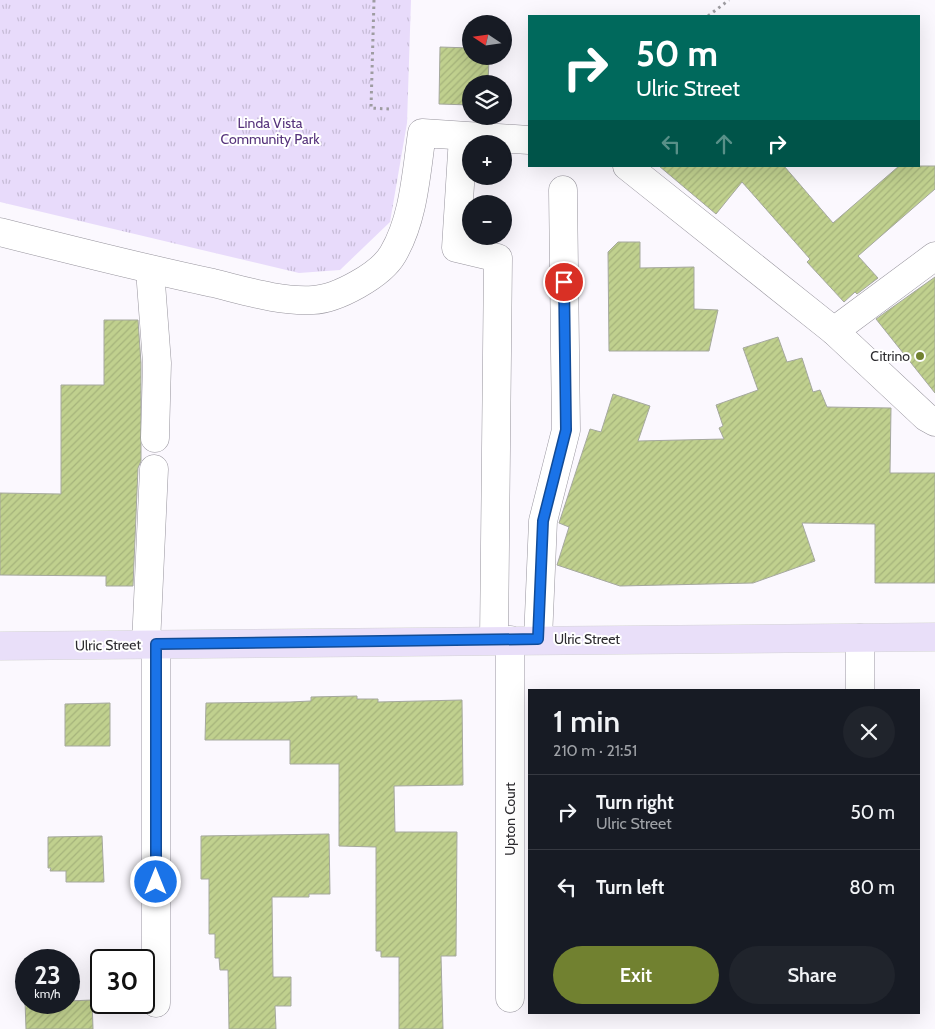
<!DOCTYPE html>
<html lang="en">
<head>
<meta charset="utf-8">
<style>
  body { margin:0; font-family:Cabin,sans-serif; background:#20242c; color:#f1f3f6; height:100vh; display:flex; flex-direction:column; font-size:19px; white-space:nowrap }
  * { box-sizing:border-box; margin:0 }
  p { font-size:16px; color:#9ea1a6 }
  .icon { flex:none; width:28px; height:28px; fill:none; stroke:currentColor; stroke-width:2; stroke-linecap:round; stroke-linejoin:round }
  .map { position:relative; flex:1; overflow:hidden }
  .panel { position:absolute; left:528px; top:689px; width:392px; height:325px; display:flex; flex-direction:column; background:#171b24; border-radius:0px; box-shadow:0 5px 20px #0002 }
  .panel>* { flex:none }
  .hud { position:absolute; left:528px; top:15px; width:392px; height:152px; border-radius:0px; box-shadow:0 5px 20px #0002; background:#00695c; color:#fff; overflow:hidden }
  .needle { width:32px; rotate:283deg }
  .controls { position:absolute; left:462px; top:15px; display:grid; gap:10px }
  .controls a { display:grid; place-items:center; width:50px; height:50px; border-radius:50%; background:#171b24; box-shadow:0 5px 20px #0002; font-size:25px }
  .speed { position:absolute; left:15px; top:949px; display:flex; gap:10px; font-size:25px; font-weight:700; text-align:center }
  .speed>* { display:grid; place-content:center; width:65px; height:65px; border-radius:50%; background:#171b24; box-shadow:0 5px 20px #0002; line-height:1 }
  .speed small { font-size:12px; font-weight:400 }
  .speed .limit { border:2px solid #111; border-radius:8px; background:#fff; color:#111 }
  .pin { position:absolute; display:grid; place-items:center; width:42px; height:42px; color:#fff; margin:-21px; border:2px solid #fff; border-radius:50%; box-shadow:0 1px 5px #0007 }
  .me { position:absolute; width:55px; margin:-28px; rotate:0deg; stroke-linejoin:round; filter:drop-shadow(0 0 4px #0008) }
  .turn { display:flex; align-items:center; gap:18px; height:105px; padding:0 25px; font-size:22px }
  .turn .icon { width:65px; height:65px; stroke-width:2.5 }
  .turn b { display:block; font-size:35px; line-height:42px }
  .lanes { display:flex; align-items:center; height:48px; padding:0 25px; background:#0003; justify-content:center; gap:25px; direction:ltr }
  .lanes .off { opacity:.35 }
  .round { display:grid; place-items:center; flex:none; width:52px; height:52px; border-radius:26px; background:#20242c }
  .head { display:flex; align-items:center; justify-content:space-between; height:85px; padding:0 25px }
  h1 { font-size:30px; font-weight:600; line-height:38px }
  .action { display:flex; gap:10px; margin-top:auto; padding:10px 25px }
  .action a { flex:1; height:58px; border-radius:30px; background:#718130; color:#fff; font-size:20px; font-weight:600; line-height:58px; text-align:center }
  .action a+a { background:#20242c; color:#f1f3f6 }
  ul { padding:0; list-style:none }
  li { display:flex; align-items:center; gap:15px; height:75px; padding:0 25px; border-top:1px solid #363941 }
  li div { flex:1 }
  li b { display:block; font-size:19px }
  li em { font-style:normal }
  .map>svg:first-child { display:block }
  .park { fill:url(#park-tufts) }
  .building { fill:url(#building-hatch); stroke:#a5a89e }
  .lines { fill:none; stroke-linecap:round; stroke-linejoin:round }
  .minor-casing { stroke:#97949d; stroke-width:29 }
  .major-casing { stroke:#d5d5d5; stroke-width:29 }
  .path { stroke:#9e9ca1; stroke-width:3; stroke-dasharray:2.5 4; stroke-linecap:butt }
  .minor { stroke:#fff; stroke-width:28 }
  .major { stroke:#e9dff9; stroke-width:28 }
  .route-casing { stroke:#114b97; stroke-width:12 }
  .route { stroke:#1a73e8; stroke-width:9 }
  .poi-dot { fill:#718130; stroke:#fff; stroke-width:2 }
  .labels { text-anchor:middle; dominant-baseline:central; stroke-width:4; stroke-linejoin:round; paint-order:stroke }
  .park-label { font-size:14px; fill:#55327b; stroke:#fff }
  .poi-label { font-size:14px; fill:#2c2b2f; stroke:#fff; text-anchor:end }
  .street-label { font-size:14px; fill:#2c2b2f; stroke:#fff }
</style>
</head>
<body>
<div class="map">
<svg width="935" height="1029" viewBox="0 0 935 1029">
  <defs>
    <pattern id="park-tufts" width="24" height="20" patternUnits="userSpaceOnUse" patternTransform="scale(1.25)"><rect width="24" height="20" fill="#e8dbfb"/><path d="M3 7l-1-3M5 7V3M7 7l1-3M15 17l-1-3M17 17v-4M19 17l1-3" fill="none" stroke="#c7bcd7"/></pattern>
    <pattern id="building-hatch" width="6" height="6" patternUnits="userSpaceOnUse" patternTransform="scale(1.25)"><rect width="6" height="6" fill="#c0d08e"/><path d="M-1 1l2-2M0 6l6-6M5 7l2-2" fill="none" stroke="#a5b37b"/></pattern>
  </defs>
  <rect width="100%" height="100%" fill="#fbf8fe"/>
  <polygon class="park" points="0,0 411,0 407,123 390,222 340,270 299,273 0,202"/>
  <g class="building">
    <polygon points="440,47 471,48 471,56 489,58 488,84 471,84 471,105 439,104"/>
    <polygon points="659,166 784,166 833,223 899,166 935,166 935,189 858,256 878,278 857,294 855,292 844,302 807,262 810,259 742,182 716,214"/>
    <polygon points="618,242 640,242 640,268 694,267 694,309 718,310 709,351 609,351 608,252"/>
    <polygon points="935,277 935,393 876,319"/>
    <polygon points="104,320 138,320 141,363 141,461 138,468 133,586 106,586 106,576 0,575 0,493 61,494 61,385 104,385"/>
    <polygon points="778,337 787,362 802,358 813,392 820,390 827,407 891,408 890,473 935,473 935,583 875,583 875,524 802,523 815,561 753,583 620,586 557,565 569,527 559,523 590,429 601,432 613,394 650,406 638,441 724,439 719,428 723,426 716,405 758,390 743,348"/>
    <polygon points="357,696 357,699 378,699 378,702 462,700 463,785 394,786 395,832 457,832 456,956 441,956 443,1029 399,1029 399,957 381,957 381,951 376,951 376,847 339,846 339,764 290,764 290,740 205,740 206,703 290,702 311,701 311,697"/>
    <polygon points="110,703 110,746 65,746 65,704"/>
    <polygon points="329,834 330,894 309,894 309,897 272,897 273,977 291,977 291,1006 275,1006 276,1029 229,1029 228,970 220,970 219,958 215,958 215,934 209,934 209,879 201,879 201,836"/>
    <polygon points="102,836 104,882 66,882 66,871 50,871 51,868 48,868 48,837"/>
    <polygon points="92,1000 93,1029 26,1029 25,1001 69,1002 69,1001"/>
  </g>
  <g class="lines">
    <defs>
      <g id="minor">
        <polyline points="463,137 456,248 498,258 494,640"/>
        <polyline points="627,166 834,331 926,417 935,422"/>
        <path d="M0 232C71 250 142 268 213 283 246 291 280 302 313 300 337 299 381 275 393 254 414 218 416 174 422 133L529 140"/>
        <polyline points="150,270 157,363 155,438"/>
        <polyline points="834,331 935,256"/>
        <polyline points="538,639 543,521 566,430 563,190"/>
        <polyline points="146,644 154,469"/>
        <polyline points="156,644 156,1003"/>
        <polyline points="860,690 860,638"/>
        <polyline points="510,998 510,640"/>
      </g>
      <polyline id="major" points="0,646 935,637"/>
    </defs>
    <use href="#minor" class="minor-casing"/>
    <use href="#major" class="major-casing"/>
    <g class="path">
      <polyline points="374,0 371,108 389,109"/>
      <polyline points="708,16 729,0"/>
    </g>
    <use href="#minor" class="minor"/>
    <use href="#major" class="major"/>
  </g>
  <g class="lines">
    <defs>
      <polyline id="route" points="156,882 156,644 538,639 543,521 566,430 564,282"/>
    </defs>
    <use href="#route" class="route-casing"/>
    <use href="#route" class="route"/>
  </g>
  <circle class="poi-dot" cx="920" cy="356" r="5"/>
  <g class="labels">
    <g class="park-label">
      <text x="270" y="123">Linda Vista<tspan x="270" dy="16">Community Park</tspan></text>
    </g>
    <g class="poi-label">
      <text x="910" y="356">Citrino</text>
    </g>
    <g class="street-label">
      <text x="587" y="639">Ulric Street</text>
      <text transform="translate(108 645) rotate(-1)">Ulric Street</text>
      <text transform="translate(510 819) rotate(-90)">Upton Court</text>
    </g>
  </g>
</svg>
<div class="controls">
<a><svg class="needle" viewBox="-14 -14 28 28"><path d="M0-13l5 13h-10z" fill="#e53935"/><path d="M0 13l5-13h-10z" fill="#9ea1a6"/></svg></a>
<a><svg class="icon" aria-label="layers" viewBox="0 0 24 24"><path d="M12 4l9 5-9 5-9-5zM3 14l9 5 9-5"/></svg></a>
<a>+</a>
<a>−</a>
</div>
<div class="speed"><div>23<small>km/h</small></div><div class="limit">30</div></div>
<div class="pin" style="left:564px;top:282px;background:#d93025"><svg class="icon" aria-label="arrive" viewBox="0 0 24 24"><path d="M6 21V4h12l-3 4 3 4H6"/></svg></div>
<svg class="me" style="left:156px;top:882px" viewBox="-20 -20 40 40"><circle r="17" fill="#1a73e8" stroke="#fff" stroke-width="3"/><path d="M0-11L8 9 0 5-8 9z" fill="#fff"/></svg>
<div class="hud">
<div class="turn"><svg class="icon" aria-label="right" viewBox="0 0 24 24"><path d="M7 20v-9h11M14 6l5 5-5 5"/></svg><div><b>50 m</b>Ulric Street</div></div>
<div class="lanes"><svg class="icon off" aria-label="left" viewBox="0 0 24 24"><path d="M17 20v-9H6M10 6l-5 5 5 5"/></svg><svg class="icon off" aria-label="ahead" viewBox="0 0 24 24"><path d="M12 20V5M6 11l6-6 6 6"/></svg><svg class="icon" aria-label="right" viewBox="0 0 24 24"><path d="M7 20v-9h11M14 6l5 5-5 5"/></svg></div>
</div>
<section class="panel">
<div class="head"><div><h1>1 min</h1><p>210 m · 21:51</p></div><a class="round"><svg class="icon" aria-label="close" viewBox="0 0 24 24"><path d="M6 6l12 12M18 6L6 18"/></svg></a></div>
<ul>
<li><svg class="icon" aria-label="right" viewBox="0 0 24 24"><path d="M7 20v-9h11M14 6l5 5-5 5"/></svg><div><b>Turn right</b><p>Ulric Street</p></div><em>50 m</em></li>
<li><svg class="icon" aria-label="left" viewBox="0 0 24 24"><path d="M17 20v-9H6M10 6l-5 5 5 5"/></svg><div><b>Turn left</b></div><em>80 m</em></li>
</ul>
<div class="action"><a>Exit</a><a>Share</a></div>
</section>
</div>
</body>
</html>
